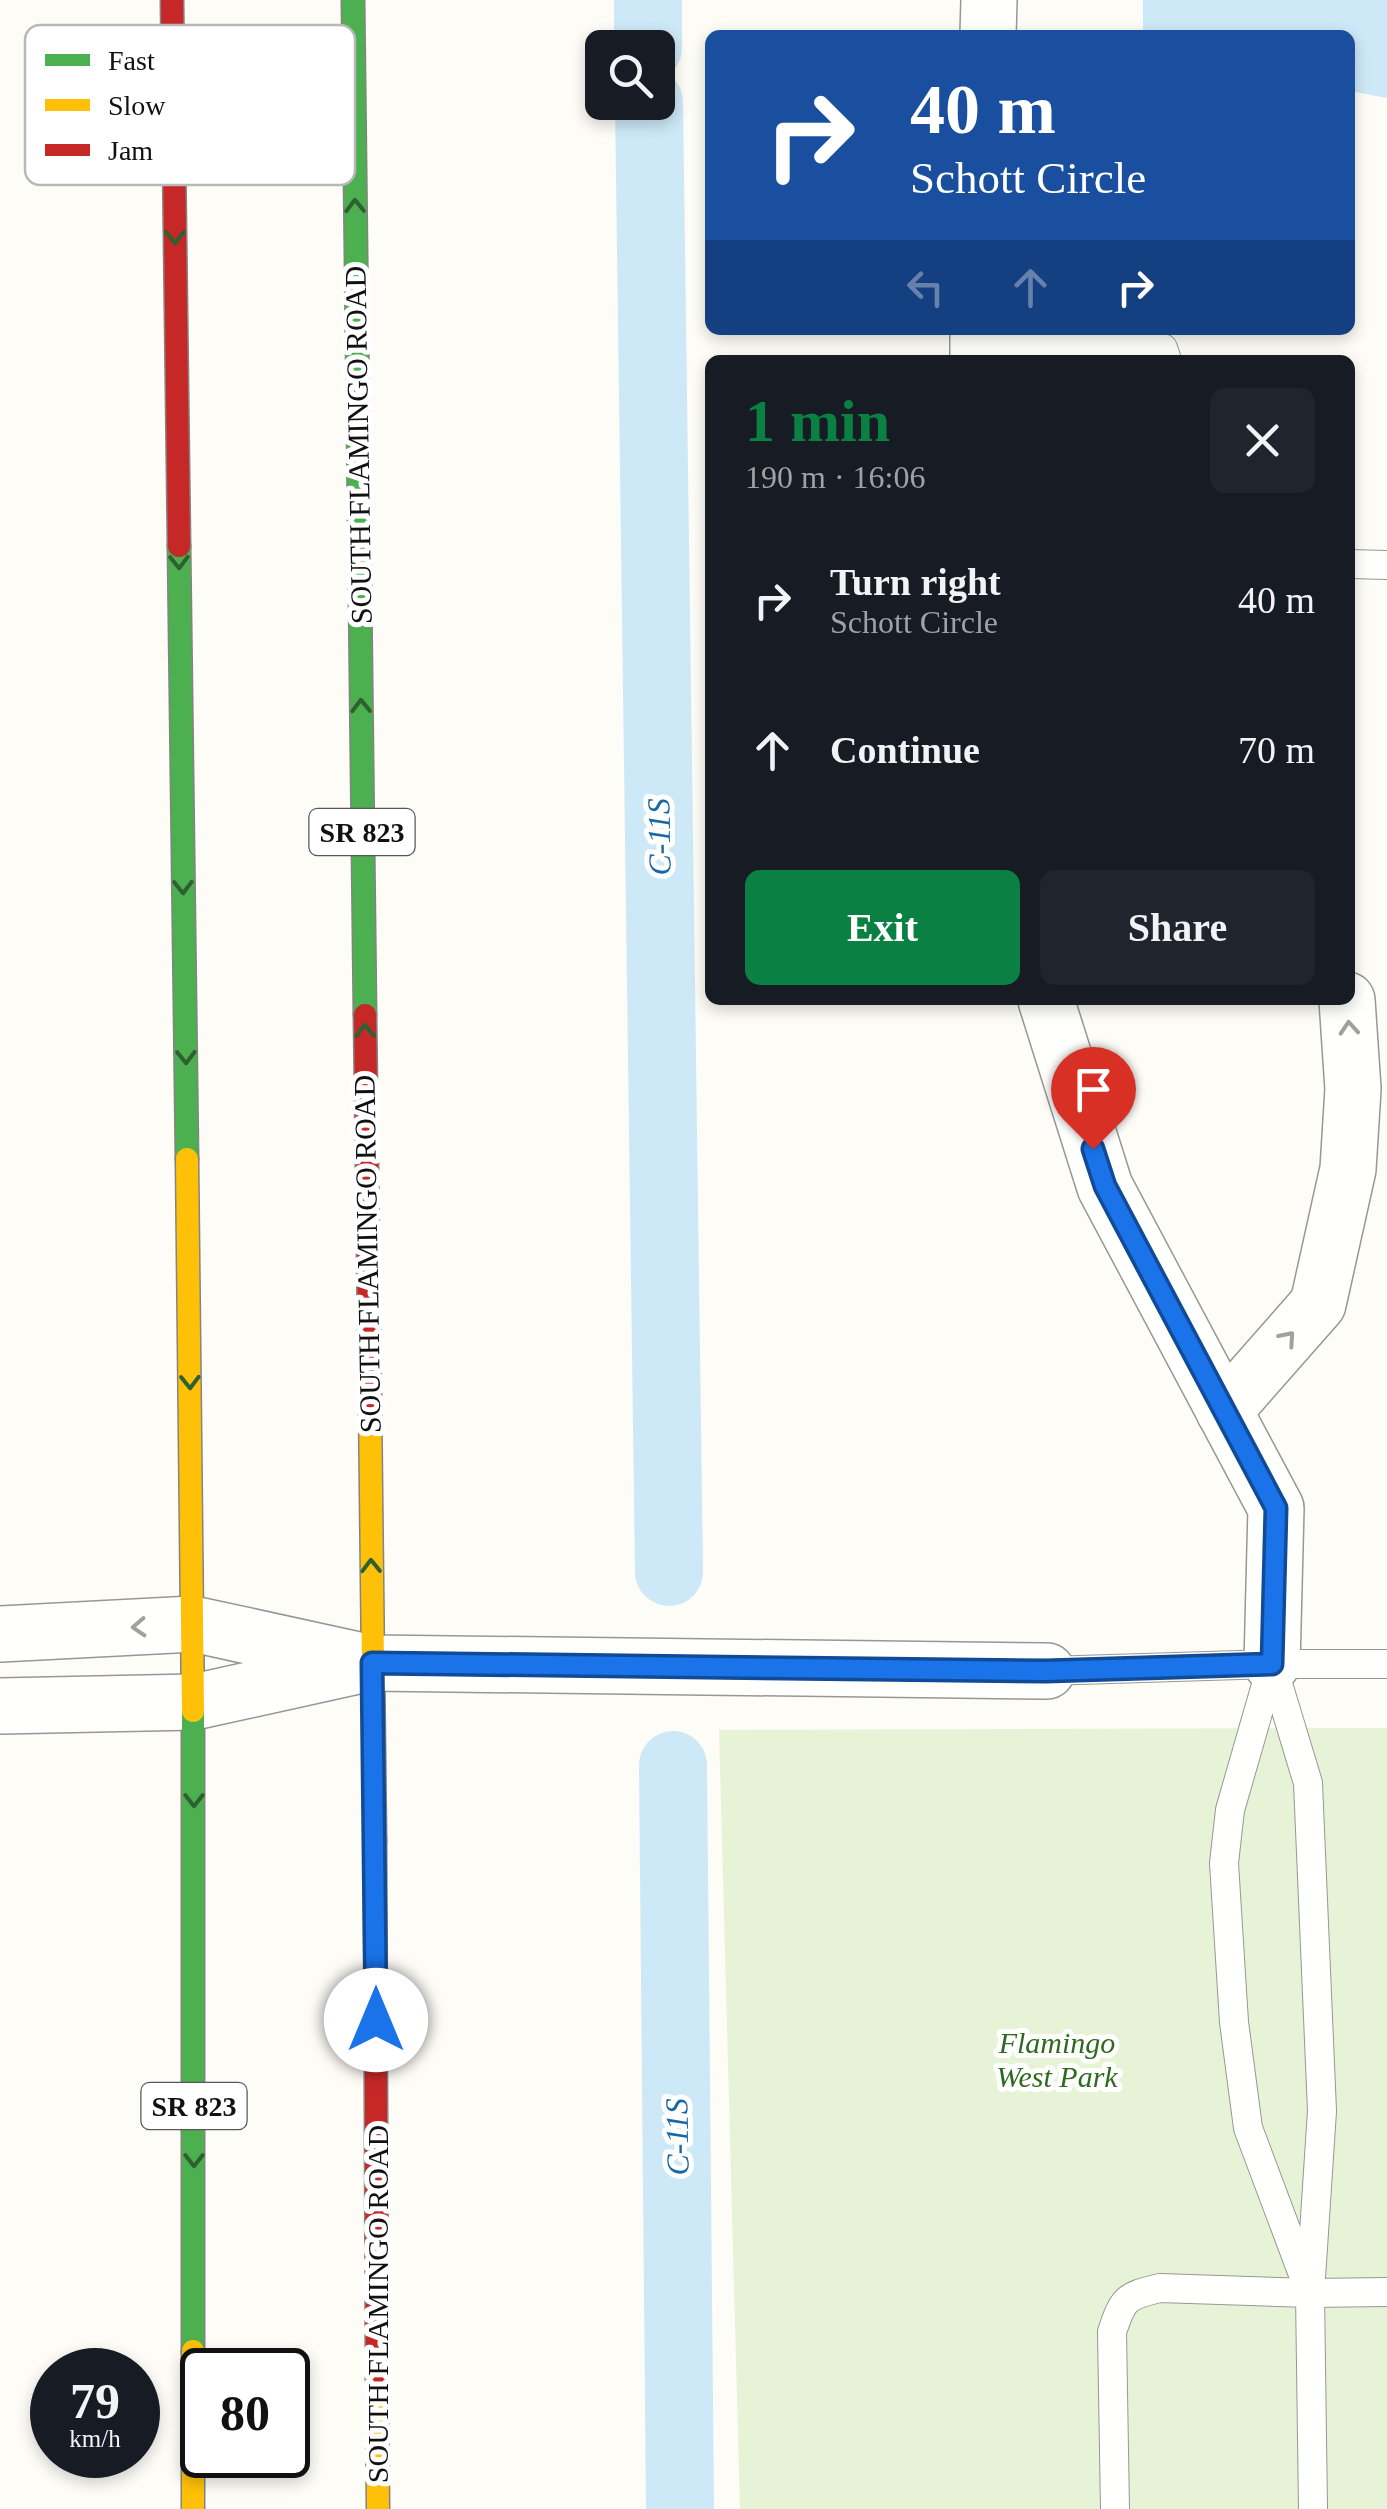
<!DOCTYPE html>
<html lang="en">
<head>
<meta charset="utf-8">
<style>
  body { margin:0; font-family:Georgia,serif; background:#20242c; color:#f1f3f6; height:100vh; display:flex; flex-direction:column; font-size:38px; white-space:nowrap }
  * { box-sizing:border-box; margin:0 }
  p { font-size:32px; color:#9ea1a6 }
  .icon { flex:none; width:55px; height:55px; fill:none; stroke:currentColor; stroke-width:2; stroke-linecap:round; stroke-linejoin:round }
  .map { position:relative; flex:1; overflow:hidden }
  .sheet { position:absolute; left:705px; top:355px; width:650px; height:650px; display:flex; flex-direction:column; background:#171b24; border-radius:15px; box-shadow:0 5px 15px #0003 }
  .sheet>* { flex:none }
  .top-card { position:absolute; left:705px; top:30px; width:650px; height:305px; border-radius:15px; box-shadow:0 5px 15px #0003; background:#1a4fa0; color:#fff; overflow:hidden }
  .fabs { position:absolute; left:585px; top:30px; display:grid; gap:20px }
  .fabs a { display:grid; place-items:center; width:90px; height:90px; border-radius:15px; background:#171b24; box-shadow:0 5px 15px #0003; font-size:50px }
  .speed { position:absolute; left:30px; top:2348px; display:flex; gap:20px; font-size:50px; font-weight:700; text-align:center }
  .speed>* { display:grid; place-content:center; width:130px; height:130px; border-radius:50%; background:#171b24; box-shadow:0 5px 15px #0003; line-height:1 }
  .speed small { font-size:25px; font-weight:400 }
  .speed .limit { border:5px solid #111; border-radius:15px; background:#fff; color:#111 }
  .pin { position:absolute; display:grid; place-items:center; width:85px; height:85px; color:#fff; margin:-102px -42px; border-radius:50% 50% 50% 0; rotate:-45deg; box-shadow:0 0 10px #0007 }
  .pin .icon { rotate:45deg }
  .me { position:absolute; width:110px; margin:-55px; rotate:0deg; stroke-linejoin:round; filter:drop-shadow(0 0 8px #0008) }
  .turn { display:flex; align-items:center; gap:35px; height:210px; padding:0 40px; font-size:45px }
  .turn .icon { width:130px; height:130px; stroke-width:2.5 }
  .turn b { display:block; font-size:70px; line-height:85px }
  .lanes { display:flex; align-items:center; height:95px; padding:0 40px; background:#0003; justify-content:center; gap:50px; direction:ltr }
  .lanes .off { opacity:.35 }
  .round { display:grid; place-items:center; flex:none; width:105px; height:105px; border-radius:15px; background:#20242c }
  .head { display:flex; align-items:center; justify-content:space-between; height:170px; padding:0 40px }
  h1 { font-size:60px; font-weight:800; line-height:75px; color:#0b8043 }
  .button { display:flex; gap:20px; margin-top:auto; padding:20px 40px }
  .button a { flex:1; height:115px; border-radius:15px; background:#0b8043; color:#fff; font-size:40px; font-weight:800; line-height:115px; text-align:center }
  .button a+a { background:#20242c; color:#f1f3f6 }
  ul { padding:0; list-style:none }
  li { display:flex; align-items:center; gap:30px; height:150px; padding:0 40px }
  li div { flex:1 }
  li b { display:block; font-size:38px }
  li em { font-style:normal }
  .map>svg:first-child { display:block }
  .green { fill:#e7f3d7 }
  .water { fill:#cde8f7 }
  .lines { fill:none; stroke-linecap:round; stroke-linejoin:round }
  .canal { stroke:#cde8f7; stroke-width:68 }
  .lane-casing { stroke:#979795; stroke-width:30 }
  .street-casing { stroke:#979795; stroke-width:58 }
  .fast-casing { stroke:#858482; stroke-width:25 }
  .slow-casing { stroke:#858482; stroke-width:25 }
  .jam-casing { stroke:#858482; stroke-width:25 }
  .lane { stroke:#fffffe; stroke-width:28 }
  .street { stroke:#fffffe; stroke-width:55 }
  .fast { stroke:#4caf50; stroke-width:22 }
  .slow { stroke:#ffc107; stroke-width:22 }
  .jam { stroke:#c62828; stroke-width:22 }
  .oneway { stroke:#2e6030 }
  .oneway2 { stroke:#a0a09f }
  .route-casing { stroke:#114b97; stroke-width:25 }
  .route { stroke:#1a73e8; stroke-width:18 }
  .labels { text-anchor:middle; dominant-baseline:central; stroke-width:10; stroke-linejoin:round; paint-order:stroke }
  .shield { fill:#fff; stroke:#585858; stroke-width:2.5 }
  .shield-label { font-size:28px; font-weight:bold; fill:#111 }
  .street-label { font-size:30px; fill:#111; stroke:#fff }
  .park-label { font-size:30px; font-style:italic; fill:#2f6b1f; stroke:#fff }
  .water-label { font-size:32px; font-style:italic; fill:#1768a6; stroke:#fff }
  .key { fill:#fff; stroke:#b8b8b8; stroke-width:2.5 }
  .key-label { font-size:28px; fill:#111 }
</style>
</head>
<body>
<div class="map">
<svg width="1387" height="2509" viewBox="0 0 1387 2509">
  <rect width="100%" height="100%" fill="#fdfcf7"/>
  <polygon class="green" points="1387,1728 1387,2509 740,2509 719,1730"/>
  <polygon class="water" points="1143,0 1387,0 1387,98 1350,91 1350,35 1143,35"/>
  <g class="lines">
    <g class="canal">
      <polyline points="648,0 648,48"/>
      <polyline points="649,102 669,1572"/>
      <polyline points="673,1765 680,2509"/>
    </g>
    <defs>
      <g id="lane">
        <polyline points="978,342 1163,348 1167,360"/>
        <polyline points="1350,564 1387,565"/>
        <polygon points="1272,1664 1308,1783 1322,2111 1310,2293 1248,2128 1234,2022 1224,1863 1230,1810"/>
        <polyline points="1047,1671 1272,1664 1387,1664"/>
        <polyline points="1310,2293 1313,2509"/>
        <path d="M1115 2509 1112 2332C1123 2299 1125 2296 1160 2288L1310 2293 1387 2292"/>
      </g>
      <g id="street">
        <polyline points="988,35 989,0"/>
        <polyline points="978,360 978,330"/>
        <polyline points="1046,1000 1105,1187 1276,1508 1272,1664"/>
        <polyline points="1224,1411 1318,1304 1348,1169 1353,1089 1347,1000"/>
        <polyline points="0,1634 193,1624 372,1663 1047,1671"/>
        <polyline points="0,1706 194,1702 353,1667"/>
      </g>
      <g id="fast">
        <polyline points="353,0 365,1015"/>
        <polyline points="179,546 187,1159"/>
        <polyline points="193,1711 193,2351"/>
      </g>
      <g id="slow">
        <polyline points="187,1159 193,1711"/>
        <polyline points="370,1403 375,1841"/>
        <polyline points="193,2351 193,2509"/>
        <polyline points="377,2376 378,2509"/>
      </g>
      <g id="jam">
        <polyline points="172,0 179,546"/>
        <polyline points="365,1015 370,1403"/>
        <polyline points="375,1841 377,2376"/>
      </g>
    </defs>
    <use href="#lane" class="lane-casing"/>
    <use href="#street" class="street-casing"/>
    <use href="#fast" class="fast-casing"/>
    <use href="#slow" class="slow-casing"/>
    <use href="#jam" class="jam-casing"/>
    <use href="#lane" class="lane"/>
    <use href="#street" class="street"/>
    <use href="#fast" class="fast"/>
    <use href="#slow" class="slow"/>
    <use href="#jam" class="jam"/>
  </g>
  <defs><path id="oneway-chevron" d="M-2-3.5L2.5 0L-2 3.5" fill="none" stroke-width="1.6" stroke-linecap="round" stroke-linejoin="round" transform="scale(2.5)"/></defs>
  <g class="oneway">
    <use href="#oneway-chevron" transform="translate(355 206) rotate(-91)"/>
    <use href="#oneway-chevron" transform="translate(175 237) rotate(89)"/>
    <use href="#oneway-chevron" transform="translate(179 562) rotate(89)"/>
    <use href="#oneway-chevron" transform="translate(361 706) rotate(-91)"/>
    <use href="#oneway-chevron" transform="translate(183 887) rotate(89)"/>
    <use href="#oneway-chevron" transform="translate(365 1031) rotate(-91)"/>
    <use href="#oneway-chevron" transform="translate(186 1057) rotate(89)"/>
    <use href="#oneway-chevron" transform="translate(190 1382) rotate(89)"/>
    <use href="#oneway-chevron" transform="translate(371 1566) rotate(-91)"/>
    <use href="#oneway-chevron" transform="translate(194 1800) rotate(90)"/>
    <use href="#oneway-chevron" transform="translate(194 2160) rotate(90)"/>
  </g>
  <g class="oneway2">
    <use href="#oneway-chevron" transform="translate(1349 1028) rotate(-94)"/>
    <use href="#oneway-chevron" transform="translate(1288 1338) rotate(-49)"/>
    <use href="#oneway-chevron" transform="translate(139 1627) rotate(177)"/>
  </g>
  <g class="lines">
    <defs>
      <polyline id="route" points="376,2020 372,1663 1046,1671 1272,1664 1276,1508 1105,1186 1093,1149"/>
    </defs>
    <use href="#route" class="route-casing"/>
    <use href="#route" class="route"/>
  </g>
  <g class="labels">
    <g class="shield">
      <rect x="309.5" y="809" width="105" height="46" rx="8"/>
      <rect x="141.5" y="2083" width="105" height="46" rx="8"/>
    </g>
    <g class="shield-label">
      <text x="362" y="832">SR 823</text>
      <text x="194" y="2106">SR 823</text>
    </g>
    <g class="street-label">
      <text transform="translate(358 445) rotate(-91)">SOUTH FLAMINGO ROAD</text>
      <text transform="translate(367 1254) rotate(-91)">SOUTH FLAMINGO ROAD</text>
      <text transform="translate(377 2304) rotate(-90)">SOUTH FLAMINGO ROAD</text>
    </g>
    <g class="park-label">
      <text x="1057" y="2042">Flamingo<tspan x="1057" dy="34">West Park</tspan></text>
    </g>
    <g class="water-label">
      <text transform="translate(659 837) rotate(-91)">C-11S</text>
      <text transform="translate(677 2137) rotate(-91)">C-11S</text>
    </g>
  </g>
  <rect x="25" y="25" width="330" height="160" rx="15" class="key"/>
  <rect x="45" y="54" width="45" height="12" fill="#4caf50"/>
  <rect x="45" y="99" width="45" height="12" fill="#ffc107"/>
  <rect x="45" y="144" width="45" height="12" fill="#c62828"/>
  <g class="key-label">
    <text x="108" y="70">Fast</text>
    <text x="108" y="115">Slow</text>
    <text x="108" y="160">Jam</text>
  </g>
</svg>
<div class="fabs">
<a><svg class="icon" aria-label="search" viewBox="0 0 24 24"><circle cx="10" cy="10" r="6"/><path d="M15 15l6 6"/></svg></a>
</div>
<div class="speed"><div>79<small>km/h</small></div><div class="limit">80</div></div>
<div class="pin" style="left:1093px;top:1149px;background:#d93025"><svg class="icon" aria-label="arrive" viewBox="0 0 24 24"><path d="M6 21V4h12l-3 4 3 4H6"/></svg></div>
<svg class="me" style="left:376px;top:2020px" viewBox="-20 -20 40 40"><circle r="19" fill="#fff"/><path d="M0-13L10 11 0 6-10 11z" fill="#1a73e8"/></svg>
<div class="top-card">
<div class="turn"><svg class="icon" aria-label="right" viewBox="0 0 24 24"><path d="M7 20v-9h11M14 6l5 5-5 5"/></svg><div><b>40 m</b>Schott Circle</div></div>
<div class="lanes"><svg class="icon off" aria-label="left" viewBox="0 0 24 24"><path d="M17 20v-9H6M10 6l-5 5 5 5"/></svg><svg class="icon off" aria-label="ahead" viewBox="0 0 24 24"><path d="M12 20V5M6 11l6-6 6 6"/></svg><svg class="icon" aria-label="right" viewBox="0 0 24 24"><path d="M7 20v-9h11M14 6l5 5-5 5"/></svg></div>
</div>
<section class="sheet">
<div class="head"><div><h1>1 min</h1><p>190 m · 16:06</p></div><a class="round"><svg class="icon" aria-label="close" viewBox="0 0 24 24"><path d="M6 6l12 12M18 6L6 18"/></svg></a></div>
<ul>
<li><svg class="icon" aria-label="right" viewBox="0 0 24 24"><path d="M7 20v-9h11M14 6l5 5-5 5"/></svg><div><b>Turn right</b><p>Schott Circle</p></div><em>40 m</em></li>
<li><svg class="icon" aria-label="ahead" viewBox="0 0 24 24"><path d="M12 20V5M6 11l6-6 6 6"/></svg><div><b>Continue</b></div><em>70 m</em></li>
</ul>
<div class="button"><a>Exit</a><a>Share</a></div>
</section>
</div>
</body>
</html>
